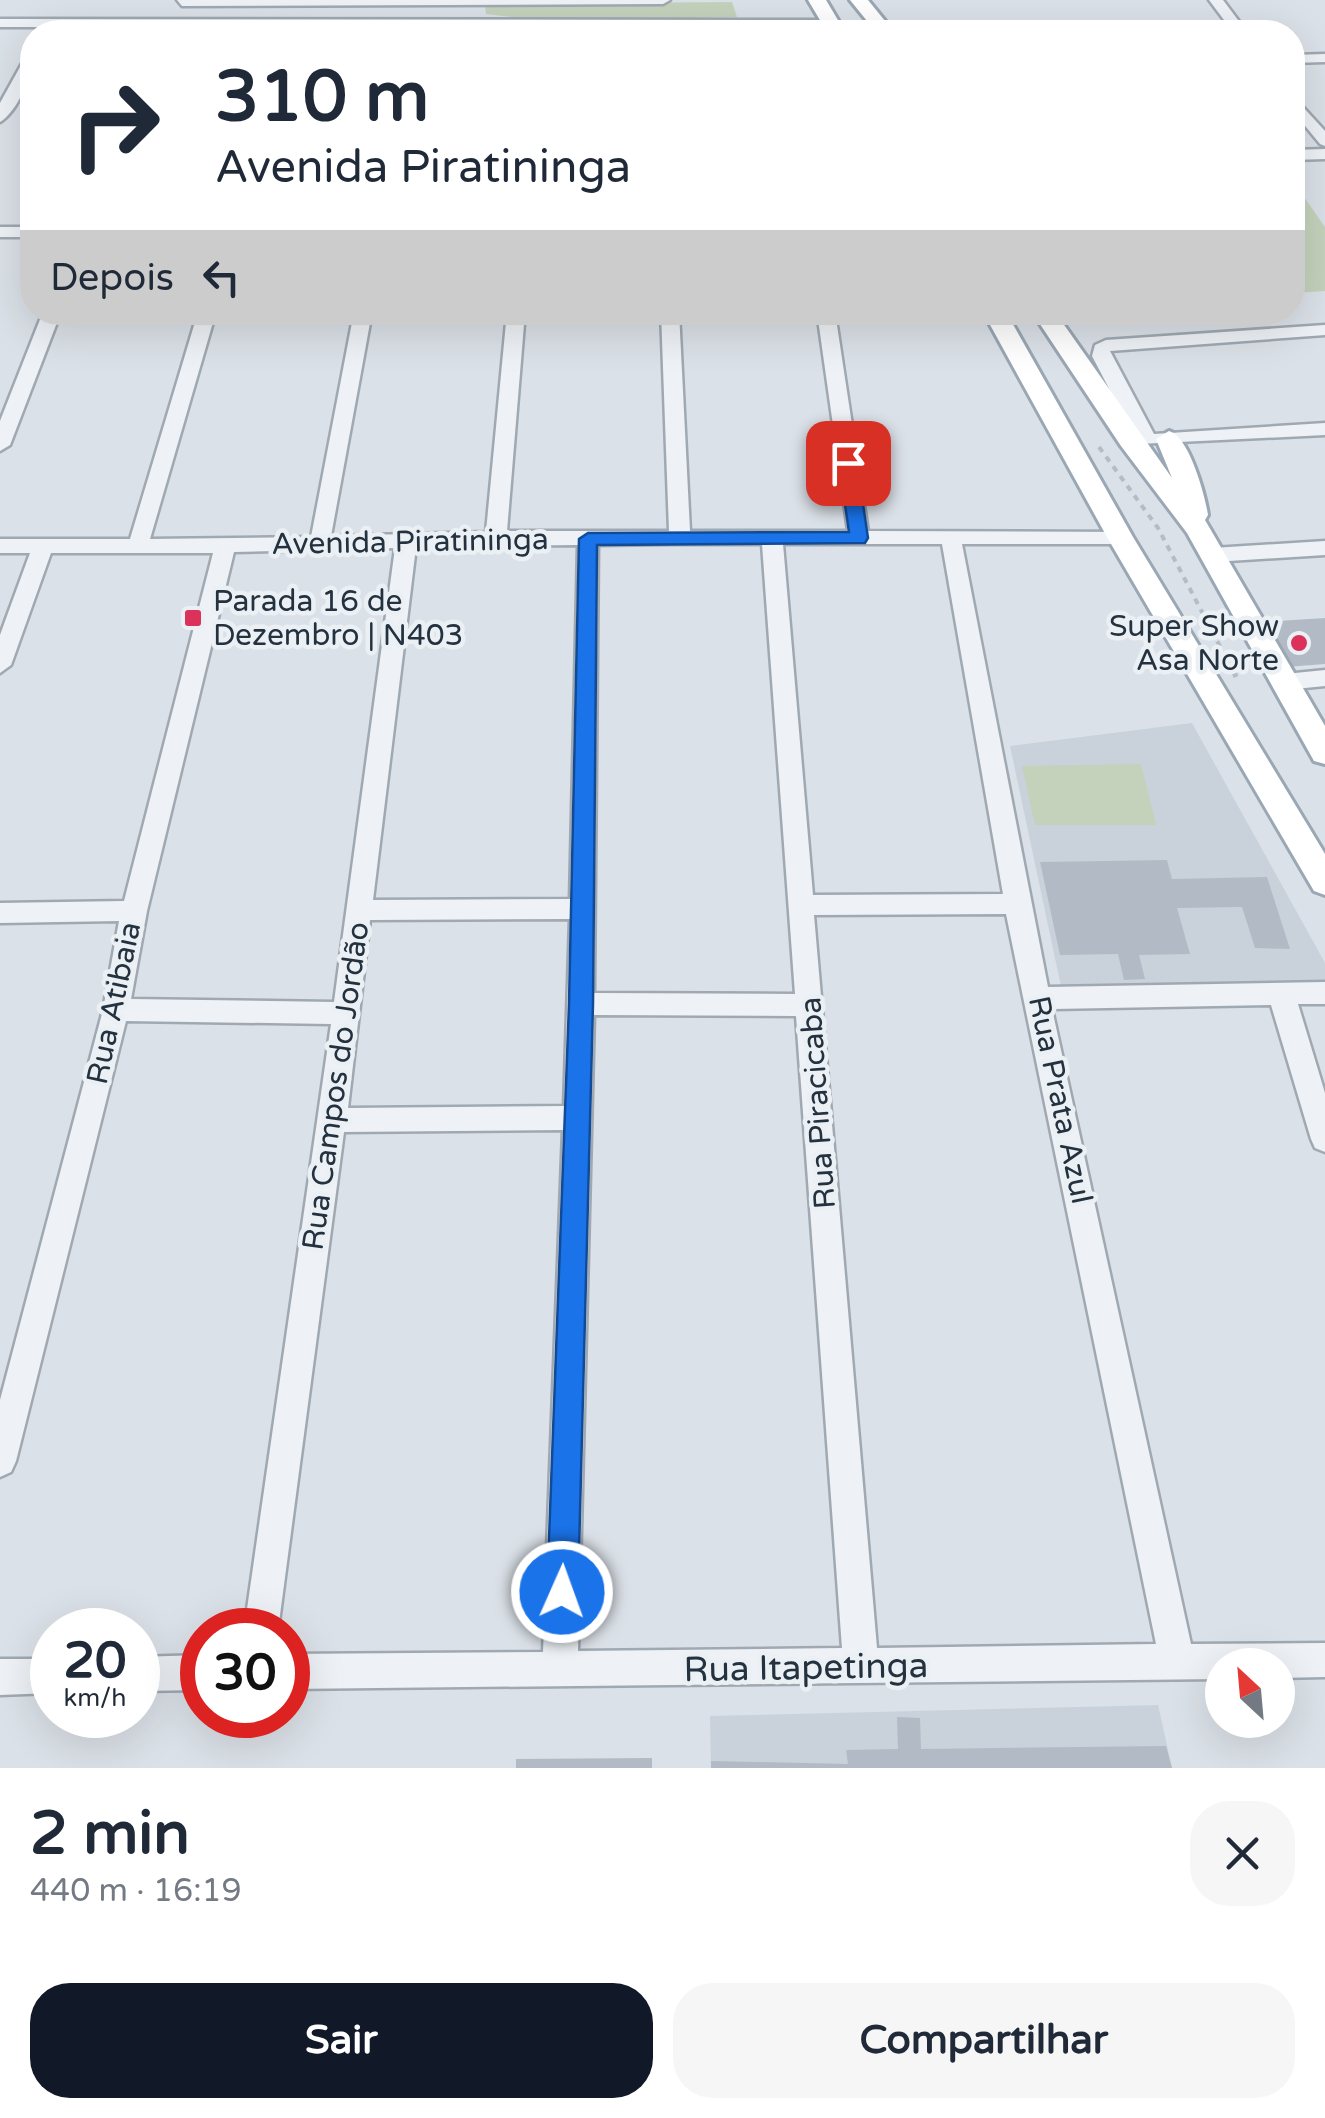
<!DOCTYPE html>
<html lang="pt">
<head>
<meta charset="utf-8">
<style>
  body { margin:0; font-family:"Varela Round",sans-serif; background:#f6f6f7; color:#1f2937; height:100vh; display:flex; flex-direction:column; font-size:38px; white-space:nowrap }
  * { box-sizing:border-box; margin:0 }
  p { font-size:32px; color:#747a83 }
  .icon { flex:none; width:55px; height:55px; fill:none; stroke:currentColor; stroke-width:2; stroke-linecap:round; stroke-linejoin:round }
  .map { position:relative; height:1768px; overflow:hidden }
  .details { display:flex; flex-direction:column; background:#fff; flex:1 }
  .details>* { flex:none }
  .top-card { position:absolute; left:20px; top:20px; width:1285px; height:305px; border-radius:40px; box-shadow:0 10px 40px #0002; background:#fff; color:#1f2937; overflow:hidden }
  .needle { width:65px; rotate:334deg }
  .controls { position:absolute; left:1205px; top:1648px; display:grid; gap:20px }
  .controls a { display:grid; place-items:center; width:90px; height:90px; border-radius:50%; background:#fff; box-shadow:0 10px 40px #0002; font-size:50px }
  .speed { position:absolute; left:30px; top:1608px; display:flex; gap:20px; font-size:50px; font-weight:700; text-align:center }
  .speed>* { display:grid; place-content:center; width:130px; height:130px; border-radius:50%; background:#fff; box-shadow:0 10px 40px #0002; line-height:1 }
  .speed small { font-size:25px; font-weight:400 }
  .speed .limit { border:15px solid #d22; background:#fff; color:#111 }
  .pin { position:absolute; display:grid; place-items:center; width:85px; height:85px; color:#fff; margin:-42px; border-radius:20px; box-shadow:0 5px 15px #0006 }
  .me { position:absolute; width:110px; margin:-55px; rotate:2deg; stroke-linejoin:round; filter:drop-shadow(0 0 8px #0008) }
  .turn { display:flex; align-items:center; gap:35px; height:210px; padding:0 30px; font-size:45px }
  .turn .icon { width:130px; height:130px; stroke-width:2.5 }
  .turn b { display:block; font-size:70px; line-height:85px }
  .then { display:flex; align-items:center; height:95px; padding:0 30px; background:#0003; gap:20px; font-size:38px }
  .round { display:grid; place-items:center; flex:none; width:105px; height:105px; border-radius:40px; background:#f6f6f7 }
  .head { display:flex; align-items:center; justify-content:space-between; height:170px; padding:0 30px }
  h1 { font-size:60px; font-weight:800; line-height:75px }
  .cta { display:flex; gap:20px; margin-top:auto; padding:20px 30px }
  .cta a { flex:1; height:115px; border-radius:40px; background:#111827; color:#fff; font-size:40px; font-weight:800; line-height:115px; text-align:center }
  .cta a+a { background:#f6f6f7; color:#1f2937 }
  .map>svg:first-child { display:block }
  .built { fill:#c9d1da }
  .green { fill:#c4d2bc }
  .building { fill:#b2bbc5 }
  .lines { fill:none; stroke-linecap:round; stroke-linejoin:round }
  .minor-casing { stroke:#a0a9b2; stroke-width:5 }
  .major-casing { stroke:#9aa7b4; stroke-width:6 }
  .path-far1 { stroke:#b5bcc3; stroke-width:4; stroke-dasharray:6 6; stroke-linecap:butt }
  .path { stroke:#b5bcc3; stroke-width:5; stroke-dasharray:8 8; stroke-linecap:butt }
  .minor { fill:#eef2f6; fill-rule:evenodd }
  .major { fill:#fff; fill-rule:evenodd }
  .route { fill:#1a73e8; stroke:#114b97; stroke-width:2.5 }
  .poi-dot { fill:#db325c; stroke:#ebf0f5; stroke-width:4 }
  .labels { text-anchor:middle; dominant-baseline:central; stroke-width:9; stroke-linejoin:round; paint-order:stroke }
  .street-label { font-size:30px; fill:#24313f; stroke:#ebf0f5 }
  .poi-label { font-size:30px; fill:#24313f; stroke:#ebf0f5; text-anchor:start }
  .near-street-label { font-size:35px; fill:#24313f; stroke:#ebf0f5 }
</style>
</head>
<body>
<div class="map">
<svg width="1325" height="1768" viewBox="0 0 1325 1768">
  <rect width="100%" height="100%" fill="#dbe1e8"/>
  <g class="built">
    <polygon points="1192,723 1325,963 1325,987 1062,991 1010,746"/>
    <polygon points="1158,1705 1172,1768 711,1768 710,1716"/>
  </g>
  <g class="green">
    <polygon points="732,2 737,17 548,21 486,14 485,4"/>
    <polygon points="1293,194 1302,194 1325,227 1325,291 1293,293"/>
    <polygon points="1141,764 1156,825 1035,825 1022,766"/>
  </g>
  <g class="building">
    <polygon points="1325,618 1325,664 1286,667 1263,622"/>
    <polygon points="1167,860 1172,879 1267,877 1290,949 1255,948 1242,907 1177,908 1190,954 1139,955 1145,979 1124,980 1118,954 1060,955 1040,862"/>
    <polygon points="897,1717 920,1718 921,1749 1166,1746 1172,1768 711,1768 711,1761 848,1764 846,1750 898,1749"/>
    <polygon points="652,1758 652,1768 516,1768 516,1759"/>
  </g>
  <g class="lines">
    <defs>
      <g id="minor">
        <polygon points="177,0 670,0 663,4 182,6"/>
        <polygon points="1209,0 1223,0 1247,32 1233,32"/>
        <polygon points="0,19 832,20 839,24 832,28 0,27"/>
        <path d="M32 54C33 74 18 111 0 122V103L25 58Z"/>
        <polygon points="1325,54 1325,62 1292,63 1292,55"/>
        <polygon points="1292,95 1325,131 1325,146 1320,144 1292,110"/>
        <polygon points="1325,149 1325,159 1292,160 1292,150"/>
        <rect x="0" y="227" width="32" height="10"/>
        <polygon points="43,312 61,312 10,445 0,451 0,421"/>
        <path d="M198 312H216L150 539 311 537 354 312H372L331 536 486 532 507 312H525L507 531H669L661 312H679L690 531H848L817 312H835L868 531 1127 532 1130 537 1127 542 1120 544H962L1048 987 1325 982V1004H1298L1325 1093V1152L1315 1148 1311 1139 1271 1005 1052 1009 1191 1644 1325 1643V1677L1278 1678V1665H1222V1679L288 1689V1654L543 1652 563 1130 344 1132 278 1630H244L331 1024 126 1021 16 1461 11 1472 0 1477V1400L103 1010 119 921 0 923V903L124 901 213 553H51L11 665 0 673V635L30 553H0V539H130ZM672 544H762L795 994 594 993 598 545ZM783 544H942L1003 894 813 895ZM578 545 570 899 373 900 416 547ZM395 548 334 1002 131 999 147 911 234 552ZM1006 914 1156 1644 877 1648 814 915ZM570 919 564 1106 348 1108 370 920ZM594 1015 796 1016 842 1648 578 1651Z"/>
        <polygon points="1325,325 1325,335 1110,351 1154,434 1325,423 1325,435 1138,444 1092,356 1095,345 1106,340"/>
        <polygon points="1325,541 1325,555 1213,562 1203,555 1213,548"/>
        <polygon points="1325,670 1325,686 1285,690 1274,682 1285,674"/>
        <polygon points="202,1655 202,1690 138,1691 138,1657"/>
        <polygon points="0,1659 52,1659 52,1693 0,1695"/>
      </g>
      <g id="major">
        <polygon points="808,0 826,0 845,32 827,32"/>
        <polygon points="850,0 868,0 894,32 876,32"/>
        <polygon points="983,312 1006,312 1133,537 1325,854 1325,895 1314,891 1107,537"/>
        <path d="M1032 312H1055L1172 478 1156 439 1169 431C1189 436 1205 495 1208 515L1205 520 1325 726V764L1314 761 1187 533 1121 446Z"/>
      </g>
    </defs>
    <use href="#minor" class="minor-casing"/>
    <use href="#major" class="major-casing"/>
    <polyline class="path-far1" points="1099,447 1158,528 1235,675"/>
    <polyline class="path" points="1234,672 1236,677"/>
    <use href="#minor" class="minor"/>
    <use href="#major" class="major"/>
  </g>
  <polygon class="route" points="848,457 857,463 868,538 865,543 597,545 593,1004 578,1592 573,1603 562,1607 552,1603 547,1592 569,1004 579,539 588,533 849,532 839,463"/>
  <g class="poi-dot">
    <rect x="183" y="608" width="20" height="20" rx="5"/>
    <circle cx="1299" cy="643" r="10"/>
  </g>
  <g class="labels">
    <g class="street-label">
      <text transform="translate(410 542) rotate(-1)">Avenida Piratininga</text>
      <text transform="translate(114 1003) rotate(-78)">Rua Atibaia</text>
      <text transform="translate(336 1086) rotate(-82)">Rua Campos do Jordão</text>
      <text transform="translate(1060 1100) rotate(78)">Rua Prata Azul</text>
      <text transform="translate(818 1103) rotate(-94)">Rua Piracicaba</text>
    </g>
    <g class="poi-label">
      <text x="213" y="601">Parada 16 de<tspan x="213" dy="34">Dezembro | N403</tspan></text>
      <text x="1279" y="626" text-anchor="end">Super Show<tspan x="1279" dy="34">Asa Norte</tspan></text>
    </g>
    <g class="near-street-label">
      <text transform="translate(806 1668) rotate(-1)">Rua Itapetinga</text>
    </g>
  </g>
</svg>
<div class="controls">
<a><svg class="needle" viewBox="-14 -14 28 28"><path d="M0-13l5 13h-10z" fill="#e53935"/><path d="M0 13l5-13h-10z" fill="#747a83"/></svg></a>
</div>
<div class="speed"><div>20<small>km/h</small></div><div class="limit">30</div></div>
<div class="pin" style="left:848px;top:463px;background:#d93025"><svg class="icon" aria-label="arrive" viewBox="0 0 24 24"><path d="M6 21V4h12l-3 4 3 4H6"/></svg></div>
<svg class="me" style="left:562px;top:1592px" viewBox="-20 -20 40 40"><circle r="17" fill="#1a73e8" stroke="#fff" stroke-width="3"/><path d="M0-11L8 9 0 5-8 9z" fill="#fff"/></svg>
<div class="top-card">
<div class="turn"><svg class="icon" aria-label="right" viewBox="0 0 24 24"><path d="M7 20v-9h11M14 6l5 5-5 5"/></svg><div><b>310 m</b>Avenida Piratininga</div></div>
<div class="then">Depois<svg class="icon" aria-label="left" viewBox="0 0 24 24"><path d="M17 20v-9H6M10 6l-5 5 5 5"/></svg></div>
</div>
</div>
<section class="details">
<div class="head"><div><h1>2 min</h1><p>440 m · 16:19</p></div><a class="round"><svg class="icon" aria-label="close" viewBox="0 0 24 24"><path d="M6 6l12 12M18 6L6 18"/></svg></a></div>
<div class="cta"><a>Sair</a><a>Compartilhar</a></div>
</section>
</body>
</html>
